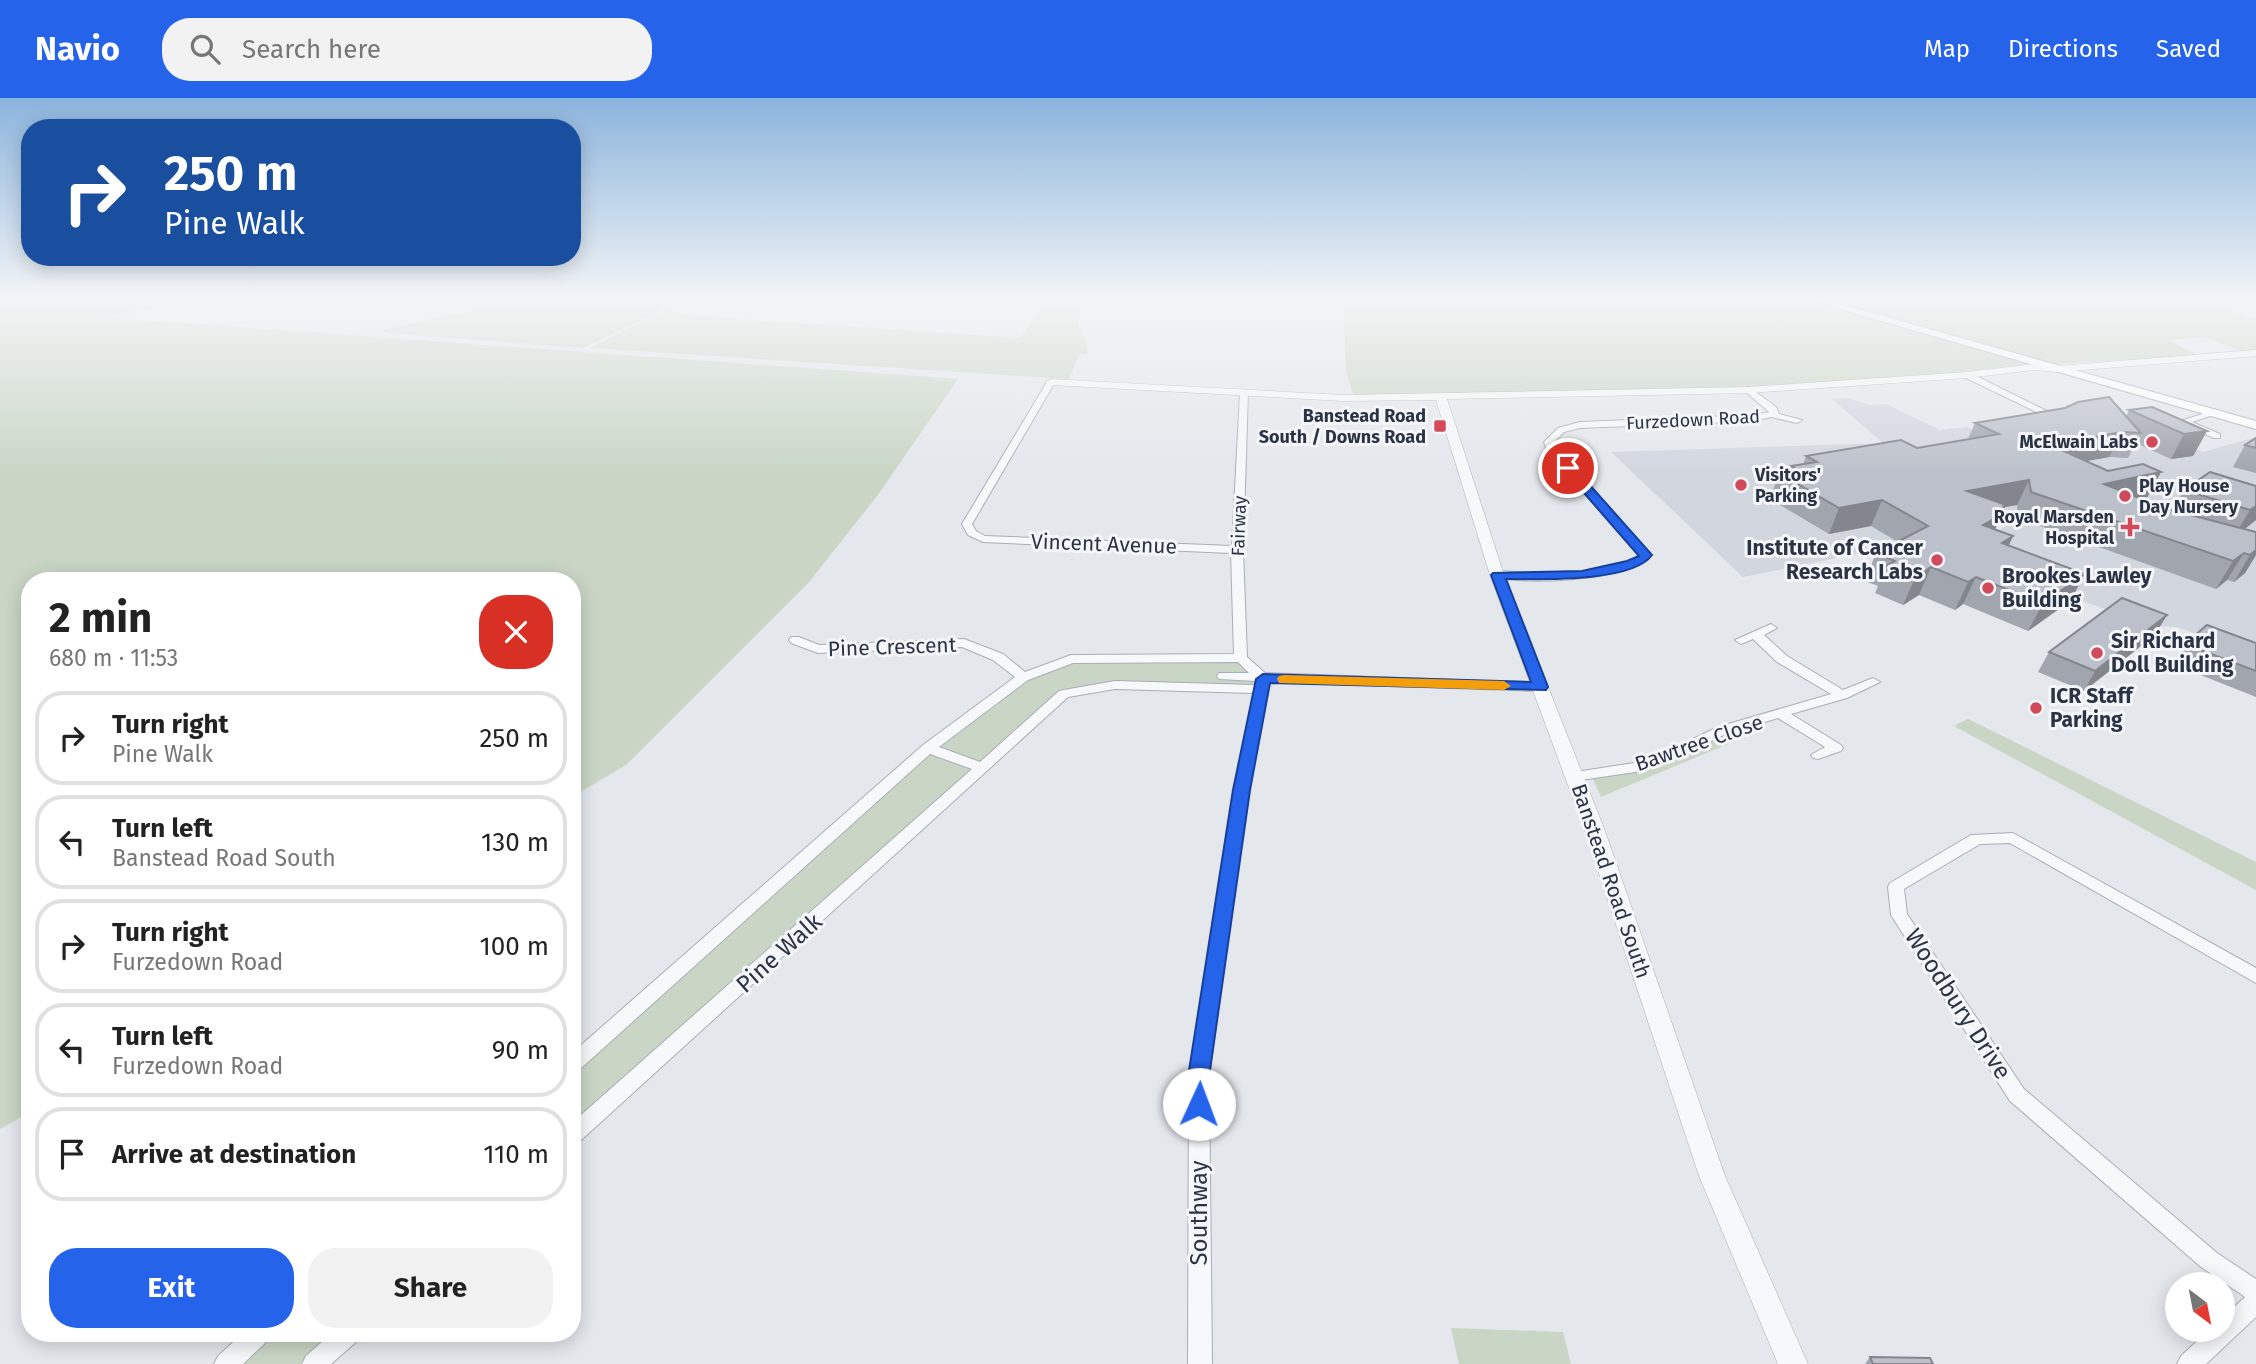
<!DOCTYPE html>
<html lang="en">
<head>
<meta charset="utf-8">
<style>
  body { margin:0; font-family:"Fira Sans",sans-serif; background:#f2f2f2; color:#222; height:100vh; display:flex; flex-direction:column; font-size:26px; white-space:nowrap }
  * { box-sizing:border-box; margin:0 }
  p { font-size:23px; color:#767676 }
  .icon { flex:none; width:38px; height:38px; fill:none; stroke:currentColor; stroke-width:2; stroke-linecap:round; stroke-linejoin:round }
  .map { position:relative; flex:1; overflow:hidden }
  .sheet { position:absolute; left:21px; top:474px; width:560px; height:770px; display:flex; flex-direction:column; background:#fff; border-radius:28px; box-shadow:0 4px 18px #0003 }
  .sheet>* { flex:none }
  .top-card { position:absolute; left:21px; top:21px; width:560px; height:147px; border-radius:28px; box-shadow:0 4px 18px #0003; background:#1a4fa0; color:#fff; overflow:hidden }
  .needle { width:46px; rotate:148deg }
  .controls { position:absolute; left:2165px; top:1174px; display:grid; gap:14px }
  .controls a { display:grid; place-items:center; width:70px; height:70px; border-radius:50%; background:#fff; box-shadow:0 4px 18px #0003; font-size:35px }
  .pin { position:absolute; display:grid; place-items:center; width:60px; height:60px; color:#fff; margin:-30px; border:4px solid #fff; border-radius:50%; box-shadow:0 2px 7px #0007 }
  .me { position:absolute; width:77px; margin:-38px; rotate:2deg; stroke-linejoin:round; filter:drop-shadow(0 0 5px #0008) }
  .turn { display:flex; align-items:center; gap:24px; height:147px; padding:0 28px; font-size:32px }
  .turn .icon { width:91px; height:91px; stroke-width:2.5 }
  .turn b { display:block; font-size:49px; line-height:60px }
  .round { display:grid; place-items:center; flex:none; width:74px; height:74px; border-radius:28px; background:#f2f2f2 }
  .head { display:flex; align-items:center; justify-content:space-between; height:119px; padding:0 28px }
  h1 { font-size:42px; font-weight:700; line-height:52px }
  .button { display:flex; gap:14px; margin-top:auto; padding:14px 28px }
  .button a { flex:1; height:80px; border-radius:28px; background:#2563eb; color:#fff; font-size:28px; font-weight:700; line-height:80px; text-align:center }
  .button a+a { background:#f2f2f2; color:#222 }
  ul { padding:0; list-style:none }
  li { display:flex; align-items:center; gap:21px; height:94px; margin:0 14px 10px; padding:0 14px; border:4px solid #e0e0e0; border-radius:28px }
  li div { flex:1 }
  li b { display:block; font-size:26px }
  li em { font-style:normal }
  header { display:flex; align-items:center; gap:42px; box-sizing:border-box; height:98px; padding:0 35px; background:#2563eb; color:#fff }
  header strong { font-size:33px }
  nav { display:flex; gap:38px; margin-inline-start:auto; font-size:24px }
  .search { width:490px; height:63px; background:#f2f2f2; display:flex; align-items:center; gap:18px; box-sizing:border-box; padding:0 24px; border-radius:28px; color:#767676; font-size:26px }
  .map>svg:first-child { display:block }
  .built { fill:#d2d6de }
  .green { fill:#c9d6c5 }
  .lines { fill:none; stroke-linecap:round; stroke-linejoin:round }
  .minor-casing { stroke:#a9aeb7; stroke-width:2 }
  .tertiary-casing { stroke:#a9aeb7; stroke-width:1 }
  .secondary-casing { stroke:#a9aeb7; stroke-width:2 }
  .minor { fill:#f7f8fa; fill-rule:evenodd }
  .tertiary { fill:#f7f8fa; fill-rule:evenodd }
  .secondary { fill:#fff; fill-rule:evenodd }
  .wall { fill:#a1a5ae }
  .shaded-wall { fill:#83868d }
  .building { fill:#bbc0ca; stroke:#83868d; stroke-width:2 }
  .route { fill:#2563eb; stroke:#184099; stroke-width:2 }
  .slow { fill:#f59e0b }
  .poi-dot { fill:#d1495b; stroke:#f4f6f9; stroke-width:2.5 }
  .labels { text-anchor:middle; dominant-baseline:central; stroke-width:6; stroke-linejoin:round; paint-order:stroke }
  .far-poi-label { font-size:18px; font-weight:bold; fill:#2b3445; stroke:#f4f6f9; text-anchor:end }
  .far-street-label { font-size:18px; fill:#2b3445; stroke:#f4f6f9 }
  .street-label { font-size:21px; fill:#2b3445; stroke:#f4f6f9 }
  .poi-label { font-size:21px; font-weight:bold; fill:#2b3445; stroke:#f4f6f9; text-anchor:start }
  .near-street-label { font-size:24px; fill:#2b3445; stroke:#f4f6f9 }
</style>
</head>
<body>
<header>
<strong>Navio</strong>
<div class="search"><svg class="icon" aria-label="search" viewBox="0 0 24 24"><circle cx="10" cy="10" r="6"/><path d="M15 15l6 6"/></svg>Search here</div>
<nav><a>Map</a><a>Directions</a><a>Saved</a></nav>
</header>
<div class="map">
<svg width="2256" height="1266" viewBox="0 0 2256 1266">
  <rect width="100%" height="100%" fill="#e4e7ec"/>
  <polygon class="built" points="1848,300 1870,307 1886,306 1940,332 1967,329 1987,340 2119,318 2203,354 2256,339 2256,558 2177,529 2160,528 2090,506 2027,482 1998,433 2011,425 1988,413 1922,443 1743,479 1611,354 1883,345 1832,301"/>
  <g class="green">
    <polygon points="0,200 122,200 101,210 134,211 179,200 214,200 99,219 958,281 877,398 809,484 626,667 572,699 572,483 30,483 30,1014 0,1031"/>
    <polygon points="528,200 637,200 665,211 583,250 387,235 381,232"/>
    <polygon points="1343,200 2193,200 2256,221 2256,253 2243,254 2204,239 2168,242 2198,257 2045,267 2033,264 2016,269 1749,292 1371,299 1353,296 1346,273"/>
    <polygon points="1045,203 1083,212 1078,223 1088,252 1087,256 1079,256 1069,281 590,250 667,211 693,218 1020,240"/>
    <polygon points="1241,560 1263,581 1259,591 1115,587 1064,596 572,1038 572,967 928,650 1023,579 1071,561"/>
    <polygon points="1968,621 2256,764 2256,792 1954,628"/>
    <polygon points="1726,637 1728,646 1601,699 1593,681 1663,665"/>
    <polygon points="1451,1230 1563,1234 1571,1266 1459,1266"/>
    <polygon points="258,1236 348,1236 314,1266 226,1266"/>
  </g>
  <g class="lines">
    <defs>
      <g id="minor">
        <polygon points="2236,200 2247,200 2256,203 2256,208"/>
        <polygon points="1964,275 1970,275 2065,322 2057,324 1964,279"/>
        <path d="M1051 281 1055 284 972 426 976 433 985 438 1232 448 1240 296 1248 294 1243 452 1247 559 1265 575 1541 585 1548 589 1541 593 1269 584 1248 692 1209 979 1212 1266H1188L1189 979 1234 692 1254 595 1115 591 1068 599 579 1044 572 1046V1025L972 671 930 656 579 972 572 975V955L923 647 1015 579 993 562 962 549 818 555 791 545 789 542 791 539H799L819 547 964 541 1003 556 1025 574 1071 557 1234 556 1231 455 983 444 968 437 962 426 1047 284ZM1238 564 1249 575H1219L1217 578 1219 581 1256 583 1255 587 1115 583 1064 592 1059 593 980 664 939 649 1028 582 1073 565Z"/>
        <path d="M1749 289 1776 309 1779 316 1802 322 1797 325 1771 319 1754 323 1580 330 1564 334 1554 344 1557 352 1650 455V459C1619 483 1531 487 1493 479L1491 477 1497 473C1536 475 1607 481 1639 457L1547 353 1544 344 1558 330 1580 324 1754 317 1769 314 1746 294V290Z"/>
        <polygon points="2211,313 2219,315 2192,324 2220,336 2220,340 2214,340 2188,329 2187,326 2183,327 2178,324"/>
        <polygon points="1771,526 1777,530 1764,537 1787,558 1843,592 1873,580 1880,584 1847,600 1791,616 1841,647 1843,650 1841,653 1818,661 1813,660 1811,657 1825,649 1778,620 1728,635 1665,665 1635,674 1574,683 1569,681 1567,678 1569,675 1634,665 1655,659 1718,629 1831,596 1777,564 1753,541 1741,546 1735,542"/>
        <polygon points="2013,735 2256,870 2256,885 2010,745 1980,746 1904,791 1907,816 2024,991 2217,1155 2256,1181 2256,1219 2206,1266 2177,1266 2181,1258 2209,1232 2222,1232 2222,1220 2245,1199 2201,1169 2010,1003 1891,817 1888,789 1890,785 1971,737"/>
        <polygon points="242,1236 269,1236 266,1244 243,1266 214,1266 218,1258"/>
        <polygon points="331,1236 359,1236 356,1244 331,1266 302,1266 306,1258"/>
      </g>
      <polygon id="tertiary" points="2256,252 2256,258 2057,274 2034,272 1967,280 1749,295 1447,301 1504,477 1605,733 1725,1078 1808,1266 1778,1266 1699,1078 1585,733 1490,477 1436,302 1343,303 1051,287 1045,284 1051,281 1343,297 1749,289 1967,274 2034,266 2057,268"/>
      <polygon id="secondary" points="1802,200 1819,200 2256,323 2256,331"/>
    </defs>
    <use href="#minor" class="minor-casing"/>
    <use href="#tertiary" class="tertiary-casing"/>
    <use href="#secondary" class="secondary-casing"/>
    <use href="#minor" class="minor"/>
    <use href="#tertiary" class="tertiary"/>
    <use href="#secondary" class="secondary"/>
  </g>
  <g class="wall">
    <polygon points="2129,312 2207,333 2193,358 2171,361 2136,345 2128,360 2109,359 2086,363 2147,400 2142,401 2173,412 2184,392 2256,388 2256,422 2245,431 2256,457 2245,475 2234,484 2227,482 2216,491 2018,420 2017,407 2005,409 1995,432 2009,448 2070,503 2028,533 1963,506 1955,512 1919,497 1903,507 1875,495 1878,488 1865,483 1876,455 1898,444 1871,428 1829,436 1770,401 1779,375 1790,374 1791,368 1803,367 1806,358 1917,350 1968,341 1975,325 2126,319"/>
    <polygon points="2256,340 2256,375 2233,369 2245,347"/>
    <polygon points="2155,537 2084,593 2038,574 2049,554"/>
    <polygon points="2256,545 2256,599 2173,566 2185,546"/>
    <polygon points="1870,1259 1933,1266 1865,1266"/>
  </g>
  <g class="shaded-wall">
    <polygon points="2207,333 2193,358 2171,361 2184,336"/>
    <polygon points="2122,334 2109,359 2038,372 2050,347"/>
    <polygon points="2161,374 2147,400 2090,412 2104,386"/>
    <polygon points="2029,382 2017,407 2005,409 1994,433 1983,427 1967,393"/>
    <polygon points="1882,402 1871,428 1829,436 1839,410"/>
    <polygon points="2256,408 2256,422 2234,439 2250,412"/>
    <polygon points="2013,438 2001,465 2002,445"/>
    <polygon points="2256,452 2256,457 2245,475 2234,484 2250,457"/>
    <polygon points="2244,455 2227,482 2216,491 2233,463"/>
    <polygon points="1931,469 1919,497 1903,507 1915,480"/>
    <polygon points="2085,476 2070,503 2028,533 2043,505"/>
    <polygon points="1976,479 1963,506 1955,512 1968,484"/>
    <polygon points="2167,517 2155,537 2084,593 2095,573"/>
  </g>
  <g class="building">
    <polygon points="2109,299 2141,335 2122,334 2050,347 2108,373 2143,366 2161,374 2104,386 2164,410 2256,434 2256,452 2250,457 2244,455 2233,463 2031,394 2029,382 1967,393 2006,407 1997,413 2001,414 1994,418 1997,419 1983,427 2013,438 2002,445 2085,476 2043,505 1976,479 1968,484 1931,469 1915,480 1886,468 1895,463 1876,455 1928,428 1882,402 1839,410 1779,375 1798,372 1791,368 1817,364 1806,358 1901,342 1917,350 1999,336 1975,325 2065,310 2078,304"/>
    <polygon points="2152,309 2207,333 2184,336 2129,312"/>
    <polygon points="2256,340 2256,350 2245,347"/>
    <polygon points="2210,374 2256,388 2256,408 2250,412 2184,392"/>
    <polygon points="2122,500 2167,517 2095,573 2049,554"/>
    <polygon points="2207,527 2256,545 2256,573 2185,546"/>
    <polygon points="1870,1259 1930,1260 1933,1266 1873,1266"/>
  </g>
  <linearGradient id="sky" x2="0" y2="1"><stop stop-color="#8bb4dd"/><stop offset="0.53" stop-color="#f3f4f6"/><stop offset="1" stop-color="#f3f4f6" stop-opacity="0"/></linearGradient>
  <rect width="2256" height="377" fill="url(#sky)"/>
  <path class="route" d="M1564 367H1572L1652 457C1632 485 1538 481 1506 481L1548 589 1546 592 1270 585 1250 692 1209 979 1210 1006 1207 1012 1199 1015 1191 1012 1188 1006V979L1233 692 1256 581 1263 576 1531 584 1491 477 1493 475 1582 473 1627 463 1639 458 1564 372Z"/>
  <polygon class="slow" points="1284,577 1504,583 1511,588 1504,592 1279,585 1277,581 1279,578"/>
  <g class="poi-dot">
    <rect x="1433" y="321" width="14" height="14" rx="3.5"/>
    <circle cx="2152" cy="344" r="7"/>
    <circle cx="1741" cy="387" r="7"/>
    <circle cx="2125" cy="398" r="7"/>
    <path d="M2126.5 418.5h7v7h7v7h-7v7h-7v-7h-7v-7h7z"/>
    <circle cx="1937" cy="462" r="7"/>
    <circle cx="1988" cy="490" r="7"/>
    <circle cx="2097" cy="555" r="7"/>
    <circle cx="2036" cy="610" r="7"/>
  </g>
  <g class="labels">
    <g class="far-poi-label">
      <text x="1426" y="318">Banstead Road<tspan x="1426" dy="21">South / Downs Road</tspan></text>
      <text x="2138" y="344">McElwain Labs</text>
      <text x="1755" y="377" text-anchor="start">Visitors'<tspan x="1755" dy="21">Parking</tspan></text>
      <text x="2139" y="388" text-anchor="start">Play House<tspan x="2139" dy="21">Day Nursery</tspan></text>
      <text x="2114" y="419">Royal Marsden<tspan x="2114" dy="21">Hospital</tspan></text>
    </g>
    <g class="far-street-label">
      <text transform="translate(1693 322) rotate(-3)">Furzedown Road</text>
      <text transform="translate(1239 428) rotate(-88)">Fairway</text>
    </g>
    <g class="street-label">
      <text transform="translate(1104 446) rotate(2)">Vincent Avenue</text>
      <text transform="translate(892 549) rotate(-2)">Pine Crescent</text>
      <text transform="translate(1699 645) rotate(-19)">Bawtree Close</text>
      <text transform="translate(1611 783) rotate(71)">Banstead Road South</text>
    </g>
    <g class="poi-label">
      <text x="1923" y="450" text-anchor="end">Institute of Cancer<tspan x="1923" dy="24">Research Labs</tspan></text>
      <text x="2002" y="478">Brookes Lawley<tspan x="2002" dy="24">Building</tspan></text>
      <text x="2111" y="543">Sir Richard<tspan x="2111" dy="24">Doll Building</tspan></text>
      <text x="2050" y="598">ICR Staff<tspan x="2050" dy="24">Parking</tspan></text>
    </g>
    <g class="near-street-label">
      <text transform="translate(779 855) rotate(-42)">Pine Walk</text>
      <text transform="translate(1958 906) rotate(57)">Woodbury Drive</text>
      <text transform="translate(1199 1115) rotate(-90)">Southway</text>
    </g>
  </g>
</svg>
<div class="controls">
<a><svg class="needle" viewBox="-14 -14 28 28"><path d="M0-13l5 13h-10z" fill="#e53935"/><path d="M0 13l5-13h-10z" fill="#767676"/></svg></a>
</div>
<div class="pin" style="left:1568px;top:370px;background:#d93025"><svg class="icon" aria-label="arrive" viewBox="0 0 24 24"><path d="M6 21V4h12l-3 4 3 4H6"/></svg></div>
<svg class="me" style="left:1199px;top:1006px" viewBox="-20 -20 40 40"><circle r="19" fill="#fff"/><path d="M0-13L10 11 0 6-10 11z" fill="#2563eb"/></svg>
<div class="top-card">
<div class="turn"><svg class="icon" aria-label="right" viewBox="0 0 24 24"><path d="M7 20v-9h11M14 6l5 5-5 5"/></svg><div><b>250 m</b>Pine Walk</div></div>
</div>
<section class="sheet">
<div class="head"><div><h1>2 min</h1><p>680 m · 11:53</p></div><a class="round" style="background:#d93025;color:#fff"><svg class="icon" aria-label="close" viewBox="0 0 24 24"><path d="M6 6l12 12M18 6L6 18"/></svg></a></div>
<ul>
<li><svg class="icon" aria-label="right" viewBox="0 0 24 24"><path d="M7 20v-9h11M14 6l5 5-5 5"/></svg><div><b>Turn right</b><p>Pine Walk</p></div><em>250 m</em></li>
<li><svg class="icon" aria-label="left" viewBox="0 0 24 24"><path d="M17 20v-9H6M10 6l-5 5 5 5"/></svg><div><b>Turn left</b><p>Banstead Road South</p></div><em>130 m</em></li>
<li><svg class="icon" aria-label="right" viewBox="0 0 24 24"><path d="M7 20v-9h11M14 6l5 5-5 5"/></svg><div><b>Turn right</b><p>Furzedown Road</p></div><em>100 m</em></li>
<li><svg class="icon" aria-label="left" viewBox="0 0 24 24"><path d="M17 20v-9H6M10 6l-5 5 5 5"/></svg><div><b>Turn left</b><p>Furzedown Road</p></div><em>90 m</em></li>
<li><svg class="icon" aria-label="arrive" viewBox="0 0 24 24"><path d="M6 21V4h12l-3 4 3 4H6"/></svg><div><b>Arrive at destination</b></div><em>110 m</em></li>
</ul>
<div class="button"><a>Exit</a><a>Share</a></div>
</section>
</div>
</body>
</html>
